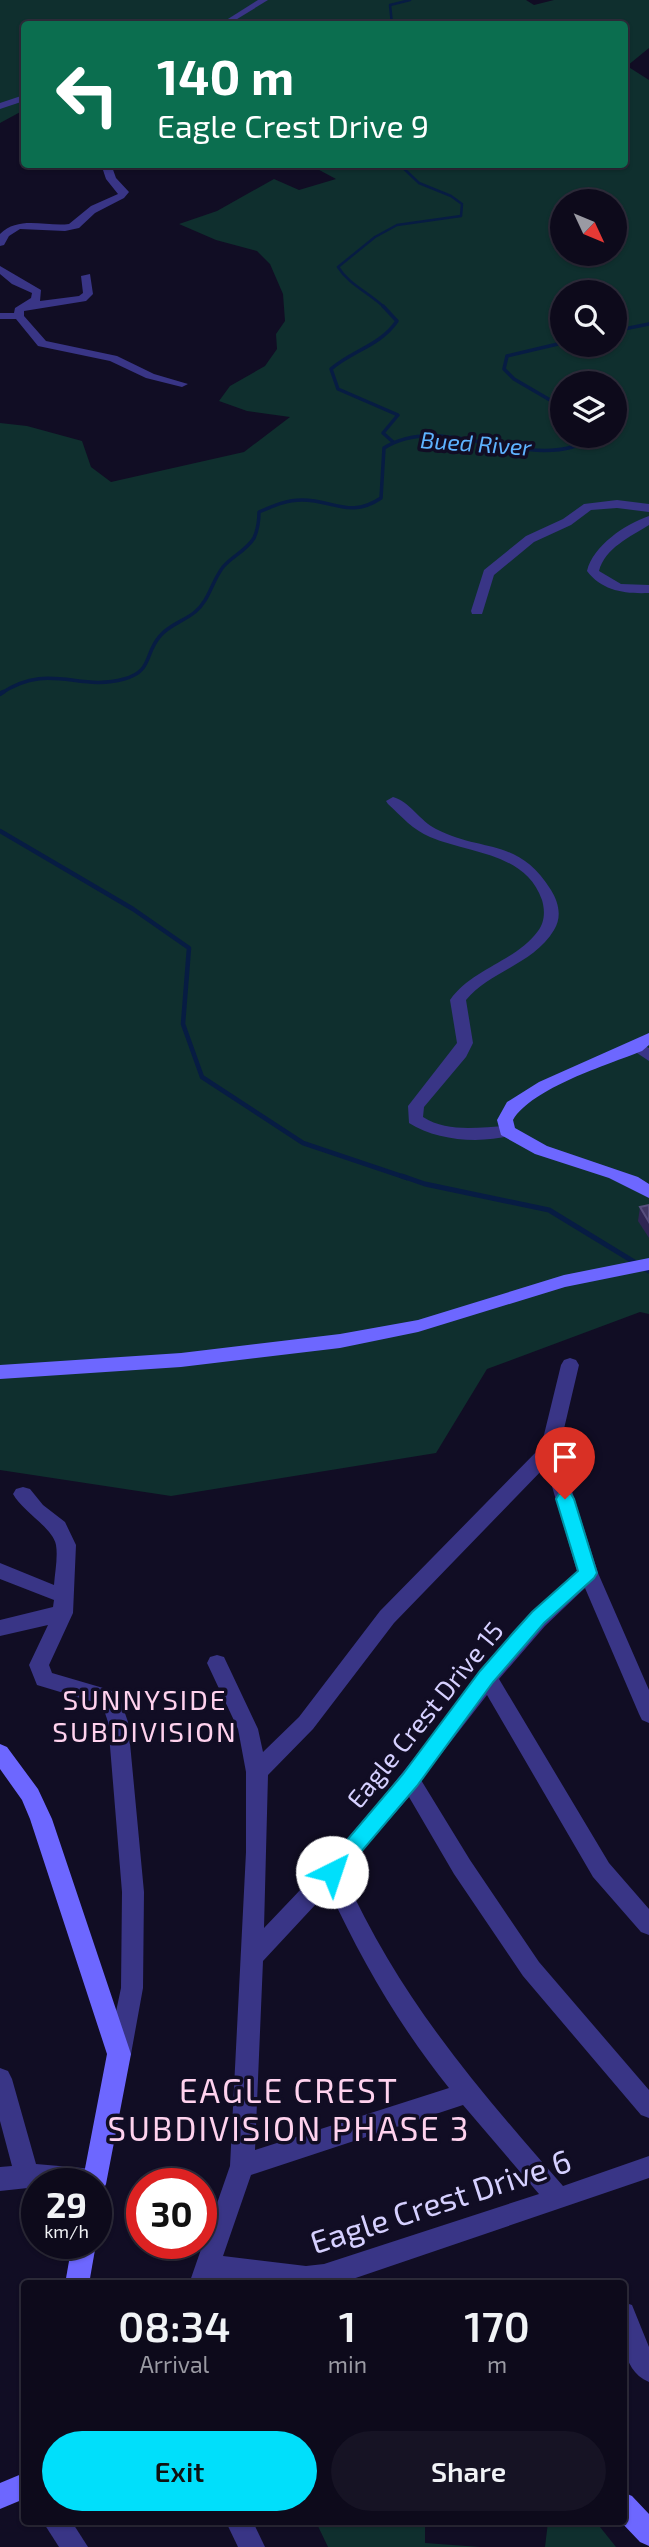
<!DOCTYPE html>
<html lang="en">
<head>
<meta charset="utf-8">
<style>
  body { margin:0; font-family:"Exo 2",sans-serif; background:#161324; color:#f1f3f6; height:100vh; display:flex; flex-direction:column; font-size:26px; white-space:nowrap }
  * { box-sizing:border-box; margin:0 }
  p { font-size:23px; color:#9a9aa3 }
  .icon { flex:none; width:38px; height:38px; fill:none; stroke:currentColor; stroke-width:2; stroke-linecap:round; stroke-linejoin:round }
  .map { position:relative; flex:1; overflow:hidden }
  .drawer { position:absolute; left:21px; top:2280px; width:606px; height:245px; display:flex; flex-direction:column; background:#0d0a1b; border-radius:7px; box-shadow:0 2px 5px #0004,0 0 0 2px #2d2b3a }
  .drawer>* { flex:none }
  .banner { position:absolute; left:21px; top:21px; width:607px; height:147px; border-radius:7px; box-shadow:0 2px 5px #0004,0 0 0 2px #2d2b3a; background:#0b6e4f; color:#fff; overflow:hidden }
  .needle { width:46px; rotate:134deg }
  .fabs { position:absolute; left:550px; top:189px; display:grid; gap:14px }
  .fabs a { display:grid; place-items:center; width:77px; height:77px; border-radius:50%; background:#0d0a1b; box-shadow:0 2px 5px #0004,0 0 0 2px #2d2b3a; font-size:35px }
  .speed { position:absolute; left:21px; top:2168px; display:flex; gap:14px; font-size:35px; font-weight:700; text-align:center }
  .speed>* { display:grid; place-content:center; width:91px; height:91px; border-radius:50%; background:#0d0a1b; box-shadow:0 2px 5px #0004,0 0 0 2px #2d2b3a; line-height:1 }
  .speed small { font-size:18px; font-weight:400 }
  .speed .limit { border:10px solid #d22; background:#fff; color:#111 }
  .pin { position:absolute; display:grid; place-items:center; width:60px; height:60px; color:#fff; margin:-72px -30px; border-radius:50% 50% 50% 0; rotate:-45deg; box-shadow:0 0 7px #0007 }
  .pin .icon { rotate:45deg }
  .me { position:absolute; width:77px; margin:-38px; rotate:41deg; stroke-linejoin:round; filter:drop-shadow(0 0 5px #0008) }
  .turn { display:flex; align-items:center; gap:24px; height:147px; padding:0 21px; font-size:32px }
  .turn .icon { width:91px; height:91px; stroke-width:2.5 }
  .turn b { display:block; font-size:49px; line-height:60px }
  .eta { display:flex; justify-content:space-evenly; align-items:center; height:119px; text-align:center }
  .eta b { font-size:42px; font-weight:600; line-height:49px }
  .cta { display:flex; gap:14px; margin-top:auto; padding:14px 21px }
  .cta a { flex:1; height:80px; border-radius:42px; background:#00dffb; color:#111; font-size:28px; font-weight:600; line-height:80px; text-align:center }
  .cta a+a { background:#161324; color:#f1f3f6 }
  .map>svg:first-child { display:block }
  .green { fill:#0f2f2e; fill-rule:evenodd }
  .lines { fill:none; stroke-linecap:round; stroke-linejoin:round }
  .stream-far3 { stroke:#071c43; stroke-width:2.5 }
  .stream-far2 { stroke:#071c43; stroke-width:3.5 }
  .stream-far1 { stroke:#071c43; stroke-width:4.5 }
  .stream { stroke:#071c43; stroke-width:5 }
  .street { fill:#393586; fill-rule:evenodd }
  .secondary { fill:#6d67ff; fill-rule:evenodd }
  .wall { fill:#2f2553 }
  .building { fill:#413765; stroke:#584f7e; stroke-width:2 }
  .route { fill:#00dffb; stroke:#0091a3; stroke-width:2 }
  .labels { text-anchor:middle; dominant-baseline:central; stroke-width:7; stroke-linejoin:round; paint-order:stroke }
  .far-water-label { font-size:23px; font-style:italic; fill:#5eb3ff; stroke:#110d24 }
  .street-label { font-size:26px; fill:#d6d0ff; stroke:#110d24 }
  .neighbourhood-label { font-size:28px; letter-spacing:2px; fill:#ffd2ee; stroke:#110d24 }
  .near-street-label { font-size:32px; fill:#d6d0ff; stroke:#110d24 }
  .near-neighbourhood-label { font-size:33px; letter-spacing:2px; fill:#ffd2ee; stroke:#110d24 }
</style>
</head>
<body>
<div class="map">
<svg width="649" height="2547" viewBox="0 0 649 2547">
  <rect width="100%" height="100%" fill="#110d24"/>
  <g class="green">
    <path d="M0 0H526L534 5 554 0H649V48L627 66 649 80V1314L640 1312 487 1369 436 1453 171 1496 0 1470V423L27 426 82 441 91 467 111 482 244 452 290 417 247 411 219 401 230 386 265 366 277 349 276 334 285 321 283 294 270 264 257 251 216 240 179 224 217 211 274 179 299 190 336 179 310 165 625 164V24H24V110L0 123ZM562 201H614V254H562ZM562 292H614V345H562ZM562 383H614V436H562Z"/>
    <polygon points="316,2522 425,2522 425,2543 480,2547 328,2547"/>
    <polygon points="548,2522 596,2522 616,2547 545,2547"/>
  </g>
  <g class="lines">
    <g class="stream-far3">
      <polyline points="392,24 390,5 410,0"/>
      <path d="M385 308C370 293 349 285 338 267L375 237 397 225 461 216 462 204 451 196 419 183 399 164"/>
    </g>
    <g class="stream-far2">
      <path d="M383 306 397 321C380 346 353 350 331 369L338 389 398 415 383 433 393 442"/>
      <polyline points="614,331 649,324"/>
      <polyline points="562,343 507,356 504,369 514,379 562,407"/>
      <path d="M0 694C49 661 78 692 124 679 153 671 144 654 160 636 169 625 184 621 195 612 209 601 212 581 223 567 232 556 246 551 254 538 258 529 259 521 259 512 273 506 286 500 302 500 334 500 350 519 381 498L384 448C444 409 534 479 596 436"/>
    </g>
    <g class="stream-far1">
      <polyline points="0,694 3,692"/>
      <polyline points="0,831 133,909 189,948 183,1024 202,1077 303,1143 407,1178"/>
    </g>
    <polyline class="stream" points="402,1176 425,1184 549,1210 649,1271"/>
    <g class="street">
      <polygon points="258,0 268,0 229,24 220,24"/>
      <polygon points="24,95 24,101 0,109 0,103"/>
      <path d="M101 164H111L116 178 129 192 124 198 95 213 79 228 65 231 20 229 9 236 4 245 0 246V234C19 215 46 227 69 224L91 206 118 194 106 179Z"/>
      <polygon points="0,266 41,290 40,301 79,296 83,293 81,276 90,274 93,294 86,301 24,311 24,316 46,341 117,356 154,374 188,384 182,387 146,378 110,361 38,346 16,319 0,319 0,313 14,313 15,308 31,298 32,293 12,284 0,274"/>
      <polygon points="617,500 649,504 649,512 617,508 591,510 571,525 534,542 494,575 483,611 482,614 472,614 471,611 484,570 526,536 563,519 584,504"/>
      <path d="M649 516V525C630 537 605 548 599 571L621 584 649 585V593C625 594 602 591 587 571 593 546 625 524 649 516Z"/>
      <path d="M393 797C409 801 420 821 436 829 483 853 518 837 551 890 559 903 562 917 554 930 534 964 490 971 466 1000L473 1043 466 1057 424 1107 423 1117C448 1133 479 1127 507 1126L513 1127 515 1131 513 1135C481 1144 437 1141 409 1123L408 1106 457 1043 450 1000C473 968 515 962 538 931 545 922 545 910 542 900 525 852 470 854 430 837 413 830 401 816 388 804L386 801Z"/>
      <polygon points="636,1042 649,1048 649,1061 628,1047"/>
      <path d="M570 1358 576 1360 579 1365 559 1450 598 1573 649 1690V1723L642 1720 639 1714 585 1588 545 1626 499 1679 609 1863 649 1909V1935L641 1932 593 1877 487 1695 421 1780 470 1860 539 1962 649 2090V2118L641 2115 523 1976 454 1874 409 1797 343 1873C400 1999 474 2084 563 2186L649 2156V2178L338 2284H252L215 2279 213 2284H189L230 2166 246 1852V1772L238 1729 207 1663 210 1657 217 1655 224 1657 258 1729 263 1752 299 1717 380 1611 541 1447 561 1365 564 1360ZM546 1466 577 1571C503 1637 449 1716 386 1793 348 1840 306 1884 264 1928L268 1775 313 1729 394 1623ZM329 1890C361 1960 400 2027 449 2088L255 2150 263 1961ZM463 2105 539 2194 324 2264 306 2266 223 2256 251 2175Z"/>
      <path d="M23 1487 30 1489 43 1505 65 1522 76 1545 73 1613 49 1665 52 1673 110 1690 119 1696 128 1722 144 1892 143 1988 131 2054 127 2062 119 2065 111 2062 107 2054 121 1988 122 1892 108 1722 103 1707 97 1703 37 1685 29 1665 48 1625 0 1636V1620L53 1607 54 1600 0 1579V1563L54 1585C55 1572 58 1557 56 1545 53 1528 23 1512 13 1494L16 1489Z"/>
      <polygon points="0,2068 8,2071 12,2079 36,2164 94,2169 102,2173 106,2181 102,2189 96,2192 96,2184 37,2184 37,2187 0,2191 0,2167 12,2166 0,2121"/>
      <path d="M623 2302 632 2305 649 2347V2382C618 2369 623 2329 623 2302Z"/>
      <polygon points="43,2522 72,2522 88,2547 59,2547"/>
      <polygon points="226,2522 253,2522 265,2547 238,2547"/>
    </g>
    <g class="secondary">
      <path d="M649 1033V1045L642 1051C607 1065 532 1088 513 1120L515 1128 547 1146 638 1177 649 1184V1198L609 1178 535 1154 501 1135 497 1120 507 1102 539 1082Z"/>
      <polygon points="649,1258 649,1270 565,1287 418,1332 340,1348 181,1367 0,1379 0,1365 181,1353 340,1334 418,1320 564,1275"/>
      <polygon points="0,1744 7,1747 38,1789 52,1819 131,2054 106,2184 102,2192 96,2195 96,2184 82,2184 107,2054 30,1819 22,1800 0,1769"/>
      <polygon points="72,2244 96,2244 89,2284 65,2284"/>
      <polygon points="24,2473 24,2499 0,2509 0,2483"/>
      <polygon points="623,2492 632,2496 649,2514 649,2546 640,2542 621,2522 623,2522"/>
    </g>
  </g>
  <polygon class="wall" points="649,1205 649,1238 638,1221 640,1207"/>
  <polygon class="building" points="649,1205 649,1222 640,1207"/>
  <polygon class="route" points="565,1493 571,1494 574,1499 597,1573 594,1578 544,1623 526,1644 493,1682 417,1786 339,1878 332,1881 325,1878 322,1872 325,1866 403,1774 480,1671 513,1633 532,1612 578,1571 556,1499 559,1494"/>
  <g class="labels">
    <g class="far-water-label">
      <text transform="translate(476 443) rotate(4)">Bued River</text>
    </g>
    <g class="street-label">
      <text transform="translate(424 1714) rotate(-51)">Eagle Crest Drive 15</text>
    </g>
    <g class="neighbourhood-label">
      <text x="145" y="1699">SUNNYSIDE<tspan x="145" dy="32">SUBDIVISION</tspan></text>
    </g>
    <g class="near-street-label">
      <text transform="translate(440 2200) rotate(-18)">Eagle Crest Drive 6</text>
    </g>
    <g class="near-neighbourhood-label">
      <text x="289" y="2090">EAGLE CREST<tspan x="289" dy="38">SUBDIVISION PHASE 3</tspan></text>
    </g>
  </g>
</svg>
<div class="fabs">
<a><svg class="needle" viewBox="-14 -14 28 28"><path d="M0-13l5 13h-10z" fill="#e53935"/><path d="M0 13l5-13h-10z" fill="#9a9aa3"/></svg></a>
<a><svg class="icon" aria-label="search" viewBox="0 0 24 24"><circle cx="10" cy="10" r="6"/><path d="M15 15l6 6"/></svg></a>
<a><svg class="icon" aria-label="layers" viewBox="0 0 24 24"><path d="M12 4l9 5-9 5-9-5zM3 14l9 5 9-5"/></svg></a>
</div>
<div class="speed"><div>29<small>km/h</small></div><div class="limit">30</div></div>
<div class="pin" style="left:565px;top:1499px;background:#d93025"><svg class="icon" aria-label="arrive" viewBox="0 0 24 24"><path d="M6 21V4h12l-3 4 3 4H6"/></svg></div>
<svg class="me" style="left:332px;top:1872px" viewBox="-20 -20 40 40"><circle r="19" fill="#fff"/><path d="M0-13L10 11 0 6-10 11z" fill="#00dffb"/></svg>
<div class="banner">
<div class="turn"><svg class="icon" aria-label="left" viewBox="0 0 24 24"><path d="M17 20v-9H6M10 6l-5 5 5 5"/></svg><div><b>140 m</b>Eagle Crest Drive 9</div></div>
</div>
<section class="drawer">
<div class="eta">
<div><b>08:34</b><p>Arrival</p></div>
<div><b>1</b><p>min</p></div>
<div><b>170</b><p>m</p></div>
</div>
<div class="cta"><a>Exit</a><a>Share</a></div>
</section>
</div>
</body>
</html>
